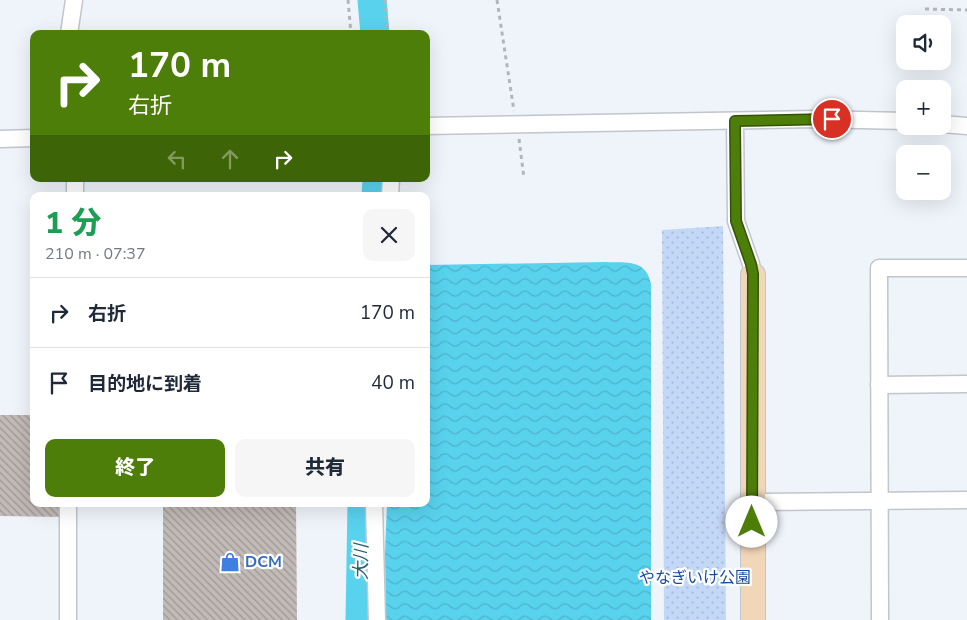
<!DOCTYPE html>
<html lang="ja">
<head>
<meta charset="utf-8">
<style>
  body { margin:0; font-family:"Nunito Sans","Noto Sans JP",sans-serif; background:#f6f6f7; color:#1f2937; height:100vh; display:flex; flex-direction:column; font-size:19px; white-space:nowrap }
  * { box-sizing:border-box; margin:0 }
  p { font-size:16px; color:#747a83 }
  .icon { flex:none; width:28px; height:28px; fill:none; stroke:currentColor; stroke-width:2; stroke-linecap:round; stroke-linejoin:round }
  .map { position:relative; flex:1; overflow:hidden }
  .details { position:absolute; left:30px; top:192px; width:400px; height:315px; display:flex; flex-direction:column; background:#fff; border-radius:10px; box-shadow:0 5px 20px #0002 }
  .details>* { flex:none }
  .guide { position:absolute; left:30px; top:30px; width:400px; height:152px; border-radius:10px; box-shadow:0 5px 20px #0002; background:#4e7e0a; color:#fff; overflow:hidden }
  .controls { position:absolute; left:896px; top:15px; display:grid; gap:10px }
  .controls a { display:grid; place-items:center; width:55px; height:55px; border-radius:10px; background:#fff; box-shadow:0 5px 20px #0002; font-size:25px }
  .pin { position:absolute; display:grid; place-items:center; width:42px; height:42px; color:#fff; margin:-21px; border:2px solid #fff; border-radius:50%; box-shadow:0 1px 5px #0007 }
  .me { position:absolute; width:55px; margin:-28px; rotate:0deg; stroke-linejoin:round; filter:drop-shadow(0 0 4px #0008) }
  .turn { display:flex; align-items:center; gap:18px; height:105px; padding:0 15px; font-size:22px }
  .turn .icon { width:65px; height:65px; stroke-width:2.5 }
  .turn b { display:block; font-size:35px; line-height:42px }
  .lanes { display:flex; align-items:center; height:48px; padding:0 15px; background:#0003; justify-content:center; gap:25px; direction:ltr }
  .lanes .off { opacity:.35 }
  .round { display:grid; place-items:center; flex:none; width:52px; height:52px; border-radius:10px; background:#f6f6f7 }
  .summary { display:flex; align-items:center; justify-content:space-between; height:85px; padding:0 15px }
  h1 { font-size:30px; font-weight:800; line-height:38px; color:#1e9e55 }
  .cta { display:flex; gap:10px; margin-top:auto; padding:10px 15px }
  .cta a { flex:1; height:58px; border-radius:10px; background:#4e7e0a; color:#fff; font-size:20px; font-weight:800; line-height:58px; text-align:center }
  .cta a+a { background:#f6f6f7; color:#1f2937 }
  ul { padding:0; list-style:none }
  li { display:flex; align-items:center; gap:15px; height:70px; padding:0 15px; border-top:1px solid #e0e1e3 }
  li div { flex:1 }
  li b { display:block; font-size:19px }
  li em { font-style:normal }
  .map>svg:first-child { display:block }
  .park { fill:url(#park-dots) }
  .water { fill:url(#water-waves) }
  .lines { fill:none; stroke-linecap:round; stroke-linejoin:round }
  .river { stroke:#59d2ee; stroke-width:29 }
  .building { fill:url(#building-back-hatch) }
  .street-casing { stroke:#c1c5cc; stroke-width:19 }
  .secondary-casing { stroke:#c1c5cc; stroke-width:26 }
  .path { stroke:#b2b6bb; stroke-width:3; stroke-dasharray:4 4; stroke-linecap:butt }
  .street { stroke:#fff; stroke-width:16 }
  .secondary { stroke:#f1d6b8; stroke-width:24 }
  .route-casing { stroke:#335206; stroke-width:12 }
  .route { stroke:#4e7e0a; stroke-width:9 }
  .labels { text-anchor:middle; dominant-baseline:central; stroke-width:4.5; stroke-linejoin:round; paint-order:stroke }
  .shop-label { font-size:16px; font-weight:bold; fill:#366cbe; stroke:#fff; text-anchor:start }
  .park-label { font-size:16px; fill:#174b9c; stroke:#fff }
  .water-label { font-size:18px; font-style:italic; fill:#2c5f6b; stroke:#fff }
</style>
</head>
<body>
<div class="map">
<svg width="967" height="620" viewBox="0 0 967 620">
  <defs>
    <pattern id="park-dots" width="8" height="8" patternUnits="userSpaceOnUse" patternTransform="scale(1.25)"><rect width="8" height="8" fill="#c3d7f7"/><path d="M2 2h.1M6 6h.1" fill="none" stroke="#a8b9d4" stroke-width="1.8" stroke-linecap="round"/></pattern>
    <pattern id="water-waves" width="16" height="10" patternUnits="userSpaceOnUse" patternTransform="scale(1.25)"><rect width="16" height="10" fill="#59d2ee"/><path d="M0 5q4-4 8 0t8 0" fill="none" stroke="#4db4cc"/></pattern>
    <pattern id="building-back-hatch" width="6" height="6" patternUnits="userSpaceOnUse" patternTransform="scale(1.25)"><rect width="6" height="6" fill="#c2bab7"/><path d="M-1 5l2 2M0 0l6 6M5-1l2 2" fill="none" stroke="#9e9795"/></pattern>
  </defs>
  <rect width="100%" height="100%" fill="#eff4fb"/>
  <polygon class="park" points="723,226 726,620 664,620 662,230"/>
  <path class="water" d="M606 262C627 263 646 259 651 284V620H386L385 552 387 504H426V265Z"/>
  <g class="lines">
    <g class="river">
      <polyline points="372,0 375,34"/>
      <polyline points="376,196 377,179"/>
      <polyline points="360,620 362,504"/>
    </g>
  </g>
  <g class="building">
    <polygon points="0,415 34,415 34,504 63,504 63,517 0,516"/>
    <polygon points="163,504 296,504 297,620 163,620"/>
  </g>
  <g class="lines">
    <defs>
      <g id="street">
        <polyline points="69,34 74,0"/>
        <polyline points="735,121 736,221 751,264 753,275"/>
        <polyline points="942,124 967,126"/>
        <polyline points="426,126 815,119 905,121"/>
        <polyline points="0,139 34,138"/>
        <polyline points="75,196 75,179"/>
        <polyline points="390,196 391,179"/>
        <polyline points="879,385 967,384"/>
        <polyline points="752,502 967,500"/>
        <polyline points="68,504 68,620"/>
        <polyline points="374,504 377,620"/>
        <polyline points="880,620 879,268 967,268"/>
      </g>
      <polyline id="secondary" points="753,275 753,620"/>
    </defs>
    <use href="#street" class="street-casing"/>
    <use href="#secondary" class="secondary-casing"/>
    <g class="path">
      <polyline points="348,0 351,34"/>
      <polyline points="385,0 388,34"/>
      <polyline points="497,0 514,111"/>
      <polyline points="925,9 967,10"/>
      <polyline points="519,139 524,178"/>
    </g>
    <use href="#street" class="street"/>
    <use href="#secondary" class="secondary"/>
  </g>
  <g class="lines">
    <defs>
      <polyline id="route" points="752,522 753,274 751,264 736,221 735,121 832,119"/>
    </defs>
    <use href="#route" class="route-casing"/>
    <use href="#route" class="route"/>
  </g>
  <defs>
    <symbol id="shop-bare" viewBox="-9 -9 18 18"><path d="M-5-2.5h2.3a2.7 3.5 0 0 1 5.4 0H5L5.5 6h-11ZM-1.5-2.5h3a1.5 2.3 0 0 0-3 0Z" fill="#3f7fe0" stroke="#fff" stroke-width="2.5" paint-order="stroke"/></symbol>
  </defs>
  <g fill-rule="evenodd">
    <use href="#shop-bare" x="216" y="548" width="28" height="28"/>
  </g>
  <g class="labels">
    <g class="shop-label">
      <text x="245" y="562">DCM</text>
    </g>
    <g class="park-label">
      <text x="695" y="578">やなぎいけ公園</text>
    </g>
    <g class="water-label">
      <text transform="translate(361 562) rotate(-89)">大川</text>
    </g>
  </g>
</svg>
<div class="controls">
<a><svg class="icon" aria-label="sound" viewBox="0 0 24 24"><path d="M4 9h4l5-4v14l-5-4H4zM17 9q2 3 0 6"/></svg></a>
<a>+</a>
<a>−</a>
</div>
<div class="pin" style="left:832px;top:119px;background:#d93025"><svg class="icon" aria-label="arrive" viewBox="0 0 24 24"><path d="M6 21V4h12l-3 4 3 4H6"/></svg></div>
<svg class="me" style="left:752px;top:522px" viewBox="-20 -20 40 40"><circle r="19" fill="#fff"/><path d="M0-13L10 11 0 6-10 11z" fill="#4e7e0a"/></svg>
<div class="guide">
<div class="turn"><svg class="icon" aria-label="right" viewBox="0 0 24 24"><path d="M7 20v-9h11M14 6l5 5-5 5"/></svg><div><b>170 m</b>右折</div></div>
<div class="lanes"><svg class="icon off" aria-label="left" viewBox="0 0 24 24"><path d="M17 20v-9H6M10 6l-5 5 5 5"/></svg><svg class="icon off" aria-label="ahead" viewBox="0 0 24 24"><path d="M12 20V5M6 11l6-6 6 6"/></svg><svg class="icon" aria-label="right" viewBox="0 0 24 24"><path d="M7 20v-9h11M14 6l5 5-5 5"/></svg></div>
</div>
<section class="details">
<div class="summary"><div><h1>1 分</h1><p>210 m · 07:37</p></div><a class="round"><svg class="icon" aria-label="close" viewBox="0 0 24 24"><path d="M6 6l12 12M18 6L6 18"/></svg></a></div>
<ul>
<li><svg class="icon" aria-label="right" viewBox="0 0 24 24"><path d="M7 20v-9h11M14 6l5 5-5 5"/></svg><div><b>右折</b></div><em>170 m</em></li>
<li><svg class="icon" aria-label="arrive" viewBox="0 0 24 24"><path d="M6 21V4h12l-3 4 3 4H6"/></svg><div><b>目的地に到着</b></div><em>40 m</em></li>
</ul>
<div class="cta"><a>終了</a><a>共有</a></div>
</section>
</div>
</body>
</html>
